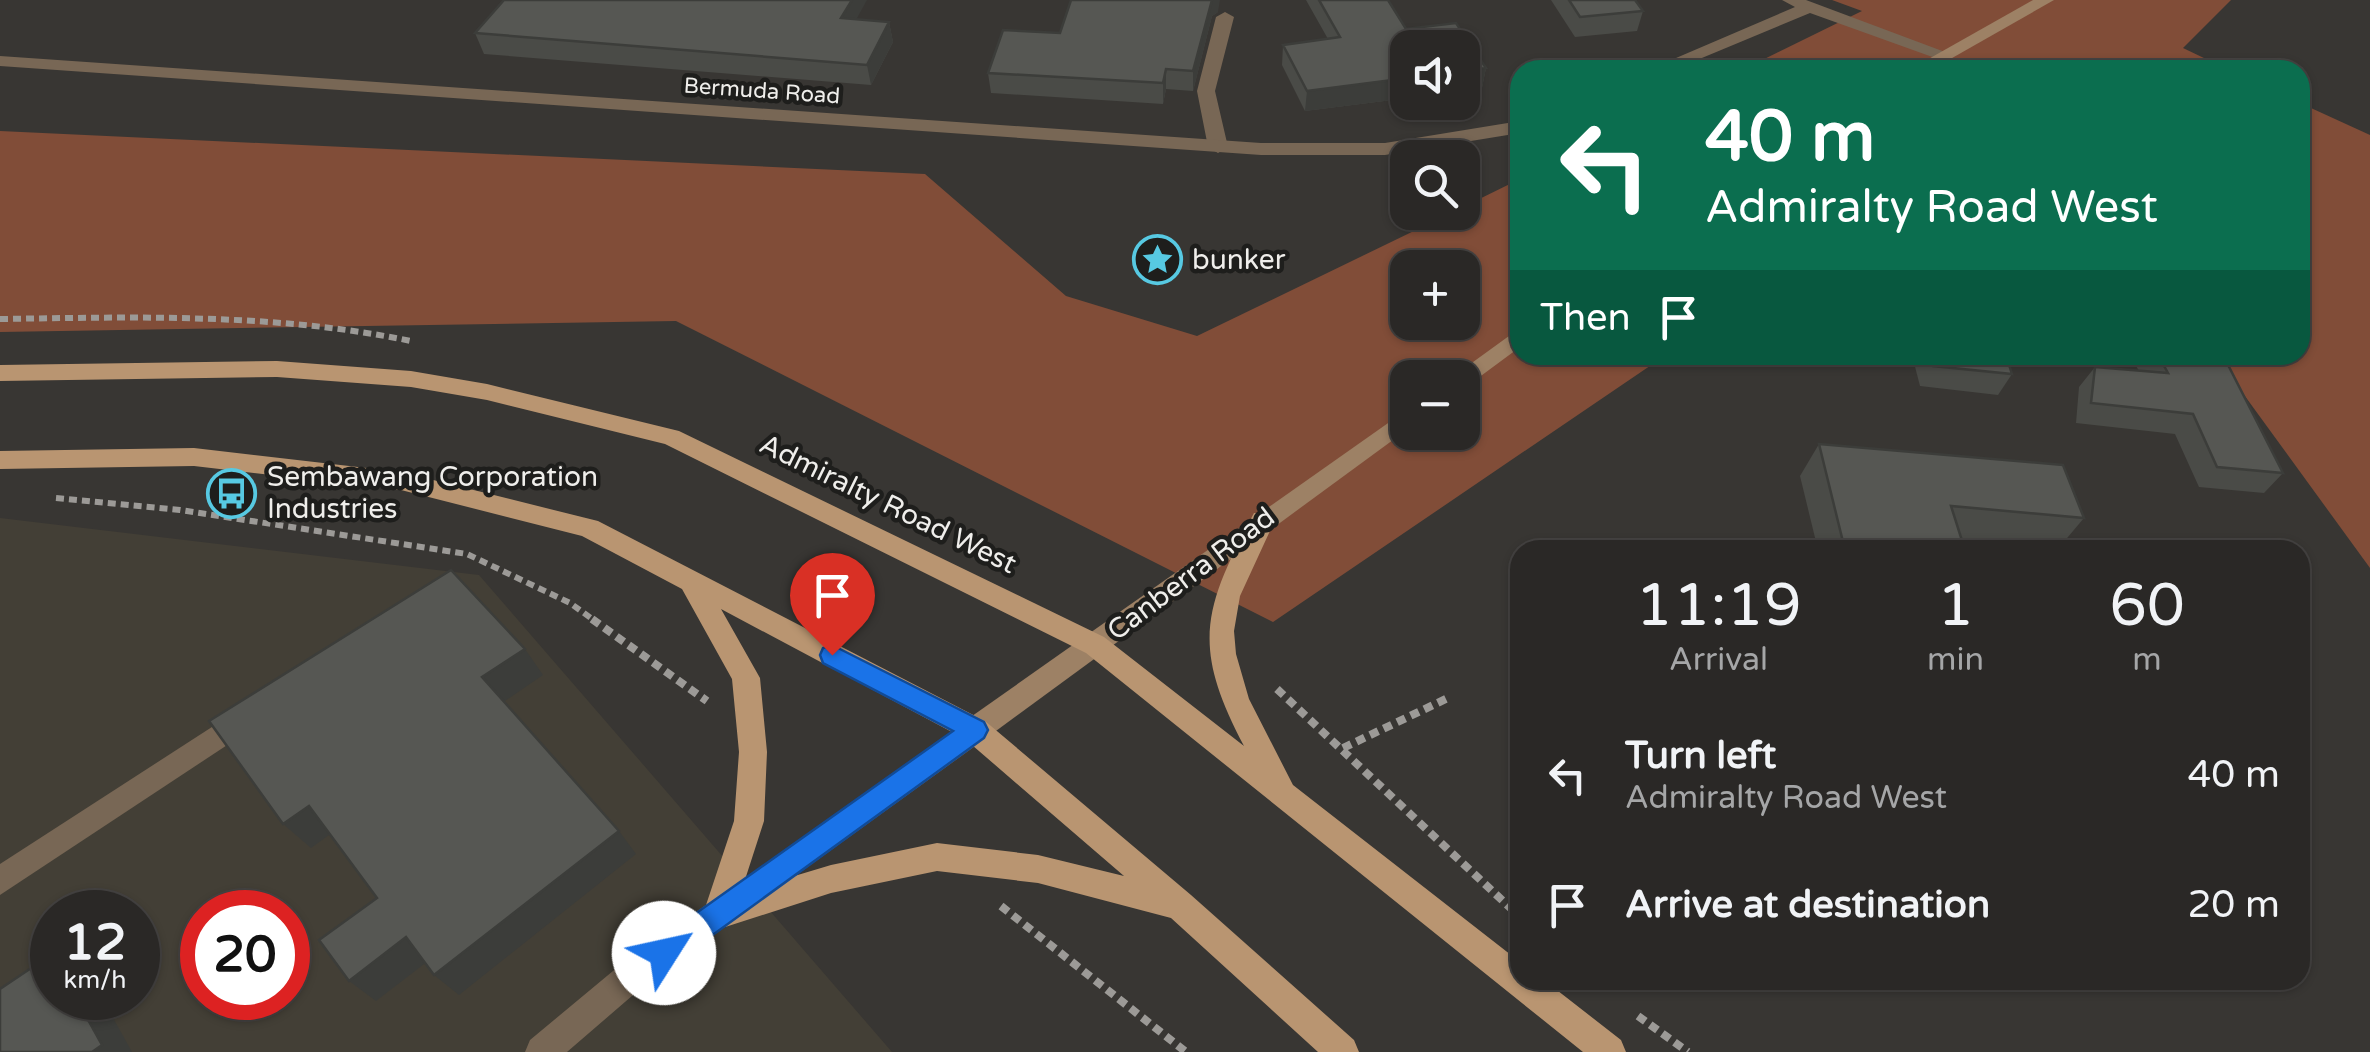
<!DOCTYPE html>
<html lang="en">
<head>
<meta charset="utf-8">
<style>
  body { margin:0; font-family:"Varela Round",sans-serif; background:#363432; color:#f1f3f6; height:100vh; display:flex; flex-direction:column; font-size:38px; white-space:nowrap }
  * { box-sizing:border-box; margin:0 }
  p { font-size:32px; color:#a5a6a7 }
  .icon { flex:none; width:55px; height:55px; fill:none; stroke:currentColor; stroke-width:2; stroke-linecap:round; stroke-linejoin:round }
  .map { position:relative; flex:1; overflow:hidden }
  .details { position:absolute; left:1510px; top:540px; width:800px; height:450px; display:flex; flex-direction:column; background:#2a2826; border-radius:30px; box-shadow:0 2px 8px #0004,0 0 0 2px #464443 }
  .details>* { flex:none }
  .hud { position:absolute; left:1510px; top:60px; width:800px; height:305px; border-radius:30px; box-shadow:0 2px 8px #0004,0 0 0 2px #464443; background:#0b6e4f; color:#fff; overflow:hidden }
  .fabs { position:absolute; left:1390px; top:30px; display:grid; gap:20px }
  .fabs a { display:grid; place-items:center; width:90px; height:90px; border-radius:20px; background:#2a2826; box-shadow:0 2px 8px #0004,0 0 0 2px #464443; font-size:50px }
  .speed { position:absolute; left:30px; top:890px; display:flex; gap:20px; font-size:50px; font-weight:700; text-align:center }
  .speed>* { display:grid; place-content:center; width:130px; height:130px; border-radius:50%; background:#2a2826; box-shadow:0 2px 8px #0004,0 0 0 2px #464443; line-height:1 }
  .speed small { font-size:25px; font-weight:400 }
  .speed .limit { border:15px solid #d22; background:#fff; color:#111 }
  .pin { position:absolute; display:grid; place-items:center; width:85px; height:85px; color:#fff; margin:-102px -42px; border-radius:50% 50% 50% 0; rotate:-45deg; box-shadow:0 0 10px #0007 }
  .pin .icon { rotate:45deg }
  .me { position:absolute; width:110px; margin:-55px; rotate:55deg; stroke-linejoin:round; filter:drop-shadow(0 0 8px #0008) }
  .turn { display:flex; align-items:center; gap:35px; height:210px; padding:0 30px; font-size:45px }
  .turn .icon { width:130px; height:130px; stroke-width:2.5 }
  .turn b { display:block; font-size:70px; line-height:85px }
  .then { display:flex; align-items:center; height:95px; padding:0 30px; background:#0003; gap:20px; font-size:38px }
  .eta { display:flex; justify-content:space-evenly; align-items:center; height:170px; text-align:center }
  .eta b { font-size:60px; font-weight:600; line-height:70px }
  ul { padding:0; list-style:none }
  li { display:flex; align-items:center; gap:30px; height:130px; padding:0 30px }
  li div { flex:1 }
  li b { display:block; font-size:38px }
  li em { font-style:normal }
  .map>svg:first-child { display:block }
  .built { fill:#433f36; fill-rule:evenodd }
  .forest { fill:#814d38; fill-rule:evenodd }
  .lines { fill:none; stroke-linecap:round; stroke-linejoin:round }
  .path-far1 { stroke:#9c9a97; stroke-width:6; stroke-dasharray:8 5; stroke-linecap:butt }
  .path { stroke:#9c9a97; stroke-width:8; stroke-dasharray:9 6; stroke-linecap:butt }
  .lane { fill:#786755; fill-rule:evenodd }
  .street { fill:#786755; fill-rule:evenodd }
  .secondary { fill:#9d8165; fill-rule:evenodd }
  .primary { fill:#b99571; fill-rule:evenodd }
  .wall { fill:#4a4b47 }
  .shaded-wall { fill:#3c3d3a }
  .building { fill:#565753; stroke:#3c3d3a; stroke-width:2.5 }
  .route { fill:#1a73e8; stroke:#114b97; stroke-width:2.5 }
  .labels { text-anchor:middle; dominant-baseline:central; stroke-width:9; stroke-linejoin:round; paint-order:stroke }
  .far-street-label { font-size:22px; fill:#efeeeb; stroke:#1e1e1c }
  .poi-label { font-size:28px; fill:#efeeeb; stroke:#1e1e1c; text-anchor:start }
  .street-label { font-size:28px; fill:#efeeeb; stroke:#1e1e1c }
</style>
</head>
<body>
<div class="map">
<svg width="2370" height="1052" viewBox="0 0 2370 1052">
  <rect width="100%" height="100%" fill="#383633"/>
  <path class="built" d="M0 518 479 575 892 1052H0ZM52 912H138V998H52ZM202 912H288V998H202Z"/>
  <g class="forest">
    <polygon points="1832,0 2231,0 2183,48 2229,70 1742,70 1862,11"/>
    <polygon points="2300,103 2370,135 2370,568 2215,355 2300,355"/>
    <path d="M0 131 925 174 1066 296 1197 336 1451 213 1462 212 1463 207 1520 179V355H1666L1273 622 676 321 0 332ZM1408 268H1462V322H1408ZM1408 378H1462V432H1408Z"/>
  </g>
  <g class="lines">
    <g class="path-far1">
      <path d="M0 319C138 317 275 313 411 341"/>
      <polyline points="56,498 180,510 467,554 570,603 595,621"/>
    </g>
    <g class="path">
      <polyline points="592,619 707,701"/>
      <polyline points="1277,689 1520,917"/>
      <polyline points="1343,748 1450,697"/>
      <polyline points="1001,906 1186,1052"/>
      <polyline points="1638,1016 1688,1052"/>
    </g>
    <g class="lane">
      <polygon points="1225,12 1234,17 1215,91 1228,147 1218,153 1208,147 1197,91 1216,17"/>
      <polygon points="246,705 256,708 260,717 256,726 0,895 0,864"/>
      <polygon points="975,718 985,721 989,730 985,739 647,983 567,1052 525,1052 530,1040 625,961"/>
    </g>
    <g class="street">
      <polygon points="1782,0 1806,0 1953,55 1944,60 1938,59 1810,13 1673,70 1648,70 1795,7"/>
      <polygon points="0,56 1261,143 1385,143 1520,121 1520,133 1385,155 1261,155 0,66"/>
    </g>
    <g class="secondary">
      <polygon points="2033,0 2054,0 1931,70 1909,70"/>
      <polygon points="1520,328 1520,347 1470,384 1462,386 1462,378 1451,378"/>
      <polygon points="1408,409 1408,429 985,739 975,742 965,739 961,730 965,721"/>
    </g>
    <g class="primary">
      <path d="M277 361 411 371 487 384 679 431 1104 637 1244 746C1191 646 1203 609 1254 513H1272L1275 520 1240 596 1234 631 1236 654 1249 699 1293 785 1520 962V980H1544L1621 1040 1626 1052H1583L1086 653 665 444 487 400 411 387 277 377 0 381V365Z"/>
      <path d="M194 448 401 472 598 521 985 721 1191 895 1354 1040 1359 1052H1318L1171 918 1038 883 937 871 831 893 719 929 708 925 703 914 734 821 739 752 732 679 682 589 582 536 401 490 194 466 0 469V451ZM721 609 965 739 1124 876 1038 855 937 843 831 865 741 892 764 821 767 752 760 678Z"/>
    </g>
  </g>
  <g class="wall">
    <polygon points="1306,0 1388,0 1406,29 1456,23 1486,68 1482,88 1462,91 1462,48 1408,48 1408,98 1305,111 1282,65 1283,45 1328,39"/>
    <polygon points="1551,0 1635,0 1643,11 1637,31 1575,37"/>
    <polygon points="1218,12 1212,16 1193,91 1166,89 1163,104 991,93 988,73 1060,33"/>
    <polygon points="856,19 889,22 893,42 871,85 484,54 475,33"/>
    <polygon points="1912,355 2006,355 2012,374 1998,395 1920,386"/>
    <polygon points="2130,355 2223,355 2283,473 2264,493 2199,487 2175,434 2076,423 2079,387 2095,367 2139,371"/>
    <polygon points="1819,444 2084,518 2057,550 1962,541 1965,550 1818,550 1800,476"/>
  </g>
  <g class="shaded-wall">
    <polygon points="852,0 867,0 846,38 841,18"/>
    <polygon points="1212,0 1220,0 1218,12 1212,16 1193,91 1193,71"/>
    <polygon points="889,22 893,42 871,85 867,65"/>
    <polygon points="1486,68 1482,88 1462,91 1462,71"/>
    <polygon points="1166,69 1166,89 1163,104 1163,83"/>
    <polygon points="1408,78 1408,98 1305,111 1307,91"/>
    <polygon points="525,649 543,675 502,703 482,677"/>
    <polygon points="309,806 336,830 311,848 283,824"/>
    <polygon points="619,831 636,854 459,995 434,975"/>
    <polygon points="406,937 432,958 376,1001 349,981"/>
    <polygon points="76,998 102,998 132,1052 92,1052"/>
  </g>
  <g class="building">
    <polygon points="504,0 852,0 841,18 889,22 867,65 475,33"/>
    <polygon points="1071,0 1212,0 1193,71 1166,69 1163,83 988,73 1003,30 1060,33"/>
    <polygon points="1319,0 1388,0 1406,29 1456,23 1486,68 1462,71 1462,48 1408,48 1408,78 1307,91 1283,45 1340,37"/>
    <polygon points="1569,0 1635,0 1643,11 1580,17"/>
    <polygon points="1930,355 2006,355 2012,374 1933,366"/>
    <polygon points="2158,355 2223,355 2283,473 2217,467 2193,414 2091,403 2095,367 2168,373"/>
    <polygon points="1819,444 2063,465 2084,518 1951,506 1965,550 1845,550"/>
    <polygon points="451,570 525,649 482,677 619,831 434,975 406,937 349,981 319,940 377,898 309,806 283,824 209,721"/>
    <polygon points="52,954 52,998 76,998 102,1045 92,1052 0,1052 0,989"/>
  </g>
  <polygon class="route" points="832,645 984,722 988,730 984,738 674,963 664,967 654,963 649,953 654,943 953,731 823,663 820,655 823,648"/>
  <defs>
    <symbol id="sight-ring" viewBox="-11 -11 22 22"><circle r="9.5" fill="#1e1e1c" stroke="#57c9e2" stroke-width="1.5"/><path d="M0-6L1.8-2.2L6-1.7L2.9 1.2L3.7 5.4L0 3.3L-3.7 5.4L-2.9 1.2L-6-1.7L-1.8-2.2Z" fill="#57c9e2"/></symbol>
    <symbol id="bus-ring" viewBox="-11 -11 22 22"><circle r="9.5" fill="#1e1e1c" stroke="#57c9e2" stroke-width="1.5"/><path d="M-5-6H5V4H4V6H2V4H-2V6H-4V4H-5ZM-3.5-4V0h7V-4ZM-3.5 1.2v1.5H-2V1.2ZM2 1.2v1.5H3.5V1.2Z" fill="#57c9e2"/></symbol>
  </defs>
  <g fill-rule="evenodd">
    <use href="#sight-ring" x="1130" y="232" width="55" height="55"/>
    <use href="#bus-ring" x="204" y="466" width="55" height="55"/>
  </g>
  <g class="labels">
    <g class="far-street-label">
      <text transform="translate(762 91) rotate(4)">Bermuda Road</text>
    </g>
    <g class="poi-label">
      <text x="1192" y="260">bunker</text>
      <text x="267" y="477">Sembawang Corporation<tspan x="267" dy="32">Industries</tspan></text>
    </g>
    <g class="street-label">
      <text transform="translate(888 504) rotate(26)">Admiralty Road West</text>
      <text transform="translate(1191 574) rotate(-37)">Canberra Road</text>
    </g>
  </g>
</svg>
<div class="fabs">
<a><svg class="icon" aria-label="sound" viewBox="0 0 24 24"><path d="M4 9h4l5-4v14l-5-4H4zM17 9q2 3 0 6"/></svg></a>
<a><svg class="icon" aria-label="search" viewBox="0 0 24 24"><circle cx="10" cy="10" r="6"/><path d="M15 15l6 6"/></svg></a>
<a>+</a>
<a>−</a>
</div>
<div class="speed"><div>12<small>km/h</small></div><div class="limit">20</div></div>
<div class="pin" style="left:832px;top:655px;background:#d93025"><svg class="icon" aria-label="arrive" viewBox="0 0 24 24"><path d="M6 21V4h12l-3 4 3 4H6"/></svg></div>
<svg class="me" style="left:664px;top:953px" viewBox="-20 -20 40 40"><circle r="19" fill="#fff"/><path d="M0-13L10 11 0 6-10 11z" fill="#1a73e8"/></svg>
<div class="hud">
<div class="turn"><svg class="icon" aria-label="left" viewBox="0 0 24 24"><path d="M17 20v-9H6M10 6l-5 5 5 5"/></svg><div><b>40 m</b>Admiralty Road West</div></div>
<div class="then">Then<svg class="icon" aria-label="arrive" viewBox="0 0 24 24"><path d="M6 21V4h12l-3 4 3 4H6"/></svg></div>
</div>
<section class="details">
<div class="eta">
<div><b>11:19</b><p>Arrival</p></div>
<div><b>1</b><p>min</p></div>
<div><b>60</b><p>m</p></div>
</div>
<ul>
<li><svg class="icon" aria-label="left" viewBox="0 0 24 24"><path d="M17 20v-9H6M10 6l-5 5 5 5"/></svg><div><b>Turn left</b><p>Admiralty Road West</p></div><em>40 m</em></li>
<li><svg class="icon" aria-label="arrive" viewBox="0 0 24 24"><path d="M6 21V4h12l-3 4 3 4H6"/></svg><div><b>Arrive at destination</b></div><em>20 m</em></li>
</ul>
</section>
</div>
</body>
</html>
